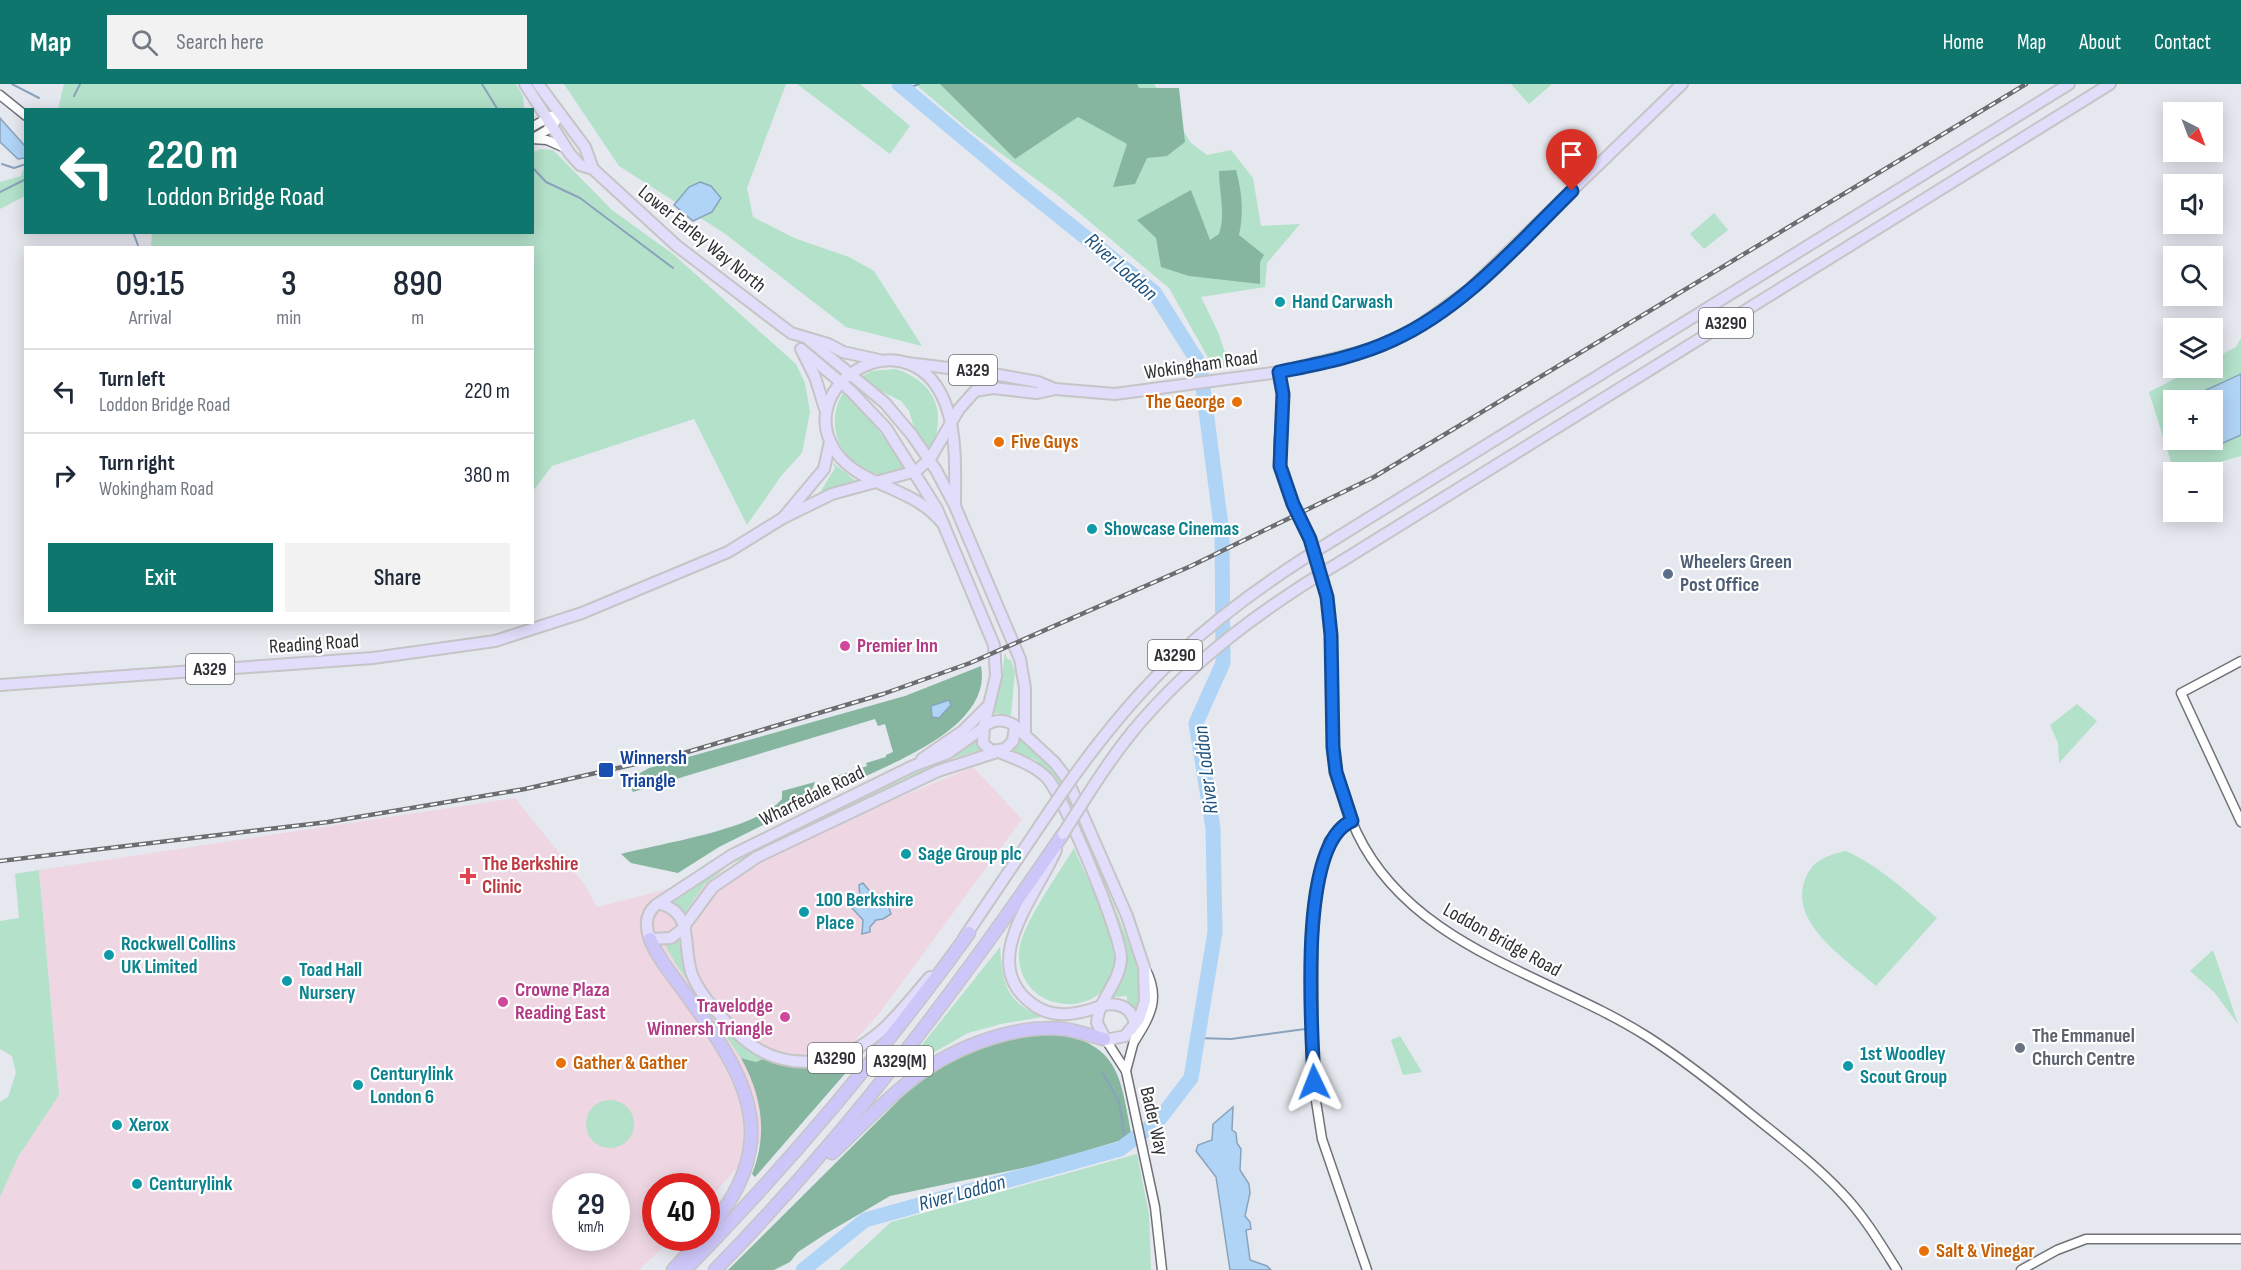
<!DOCTYPE html>
<html lang="en">
<head>
<meta charset="utf-8">
<style>
  body { margin:0; font-family:"Sofia Sans Condensed",sans-serif; background:#f2f2f3; color:#1f2937; height:100vh; display:flex; flex-direction:column; font-size:22px; white-space:nowrap }
  * { box-sizing:border-box; margin:0 }
  p { font-size:20px; color:#747a83 }
  .icon { flex:none; width:33px; height:33px; fill:none; stroke:currentColor; stroke-width:2; stroke-linecap:round; stroke-linejoin:round }
  .map { position:relative; flex:1; overflow:hidden }
  .sheet { position:absolute; left:24px; top:162px; width:510px; height:378px; display:flex; flex-direction:column; background:#fff; border-radius:0px; box-shadow:0 3px 15px #0003 }
  .sheet>* { flex:none }
  .top-card { position:absolute; left:24px; top:24px; width:510px; height:126px; border-radius:0px; box-shadow:0 3px 15px #0003; background:#0f766e; color:#fff; overflow:hidden }
  .needle { width:39px; rotate:138deg }
  .controls { position:absolute; left:2163px; top:18px; display:grid; gap:12px }
  .controls a { display:grid; place-items:center; width:60px; height:60px; border-radius:0px; background:#fff; box-shadow:0 3px 15px #0003; font-size:30px }
  .speed { position:absolute; left:552px; top:1089px; display:flex; gap:12px; font-size:30px; font-weight:700; text-align:center }
  .speed>* { display:grid; place-content:center; width:78px; height:78px; border-radius:50%; background:#fff; box-shadow:0 3px 15px #0003; line-height:1 }
  .speed small { font-size:15px; font-weight:400 }
  .speed .limit { border:9px solid #d22; background:#fff; color:#111 }
  .pin { position:absolute; display:grid; place-items:center; width:51px; height:51px; color:#fff; margin:-62px -26px; border-radius:50% 50% 50% 0; rotate:-45deg; box-shadow:0 0 6px #0007 }
  .pin .icon { rotate:45deg }
  .me { position:absolute; width:66px; margin:-33px; rotate:358deg; stroke-linejoin:round; filter:drop-shadow(0 0 4px #0008) }
  .turn { display:flex; align-items:center; gap:21px; height:126px; padding:0 24px; font-size:27px }
  .turn .icon { width:78px; height:78px; stroke-width:2.5 }
  .turn b { display:block; font-size:42px; line-height:51px }
  .eta { display:flex; justify-content:space-evenly; align-items:center; height:102px; text-align:center }
  .eta b { font-size:36px; font-weight:600; line-height:42px }
  .button { display:flex; gap:12px; margin-top:auto; padding:12px 24px }
  .button a { flex:1; height:69px; border-radius:0px; background:#0f766e; color:#fff; font-size:24px; font-weight:600; line-height:69px; text-align:center }
  .button a+a { background:#f2f2f3; color:#1f2937 }
  ul { padding:0; list-style:none }
  li { display:flex; align-items:center; gap:18px; height:84px; padding:0 24px; border-top:2px solid #e0e1e3 }
  li div { flex:1 }
  li b { display:block; font-size:22px }
  li em { font-style:normal }
  header { display:flex; align-items:center; gap:36px; box-sizing:border-box; height:84px; padding:0 30px; background:#0f766e; color:#fff }
  header strong { font-size:28px }
  nav { display:flex; gap:33px; margin-inline-start:auto; font-size:21px }
  .search { width:420px; height:54px; background:#f2f2f3; display:flex; align-items:center; gap:15px; box-sizing:border-box; padding:0 21px; border-radius:0px; color:#747a83; font-size:22px }
  .map>svg:first-child { display:block }
  .industrial { fill:#eed7e3; fill-rule:evenodd }
  .green { fill:#b3e1ca; fill-rule:evenodd }
  .forest { fill:#86b69f }
  .water { fill:#b0d4f6; stroke:#8aa3bc; stroke-width:1.5 }
  .lines { fill:none; stroke-linecap:round; stroke-linejoin:round }
  .stream { stroke:#8aa3bc; stroke-width:2 }
  .river { stroke:#b0d4f6; stroke-width:15 }
  .minor-casing { stroke:#707278; stroke-width:11 }
  .major-casing { stroke:#c5c5c6; stroke-width:14 }
  .highway-casing { stroke:#c5c5c6; stroke-width:15 }
  .minor { stroke:#fff; stroke-width:8 }
  .major { stroke:#e1ddfb; stroke-width:10 }
  .highway { stroke:#cdc6f9; stroke-width:12 }
  .rail-casing { stroke:#6b6d71; stroke-width:4.5 }
  .rail { stroke:#fff; stroke-width:2; stroke-dasharray:7; stroke-linecap:butt }
  .major-bridge-casing { stroke:#c5c5c6; stroke-width:14; stroke-linecap:butt }
  .major-bridge { stroke:#e1ddfb; stroke-width:10 }
  .route-casing { stroke:#114b97; stroke-width:15 }
  .route { stroke:#1a73e8; stroke-width:10 }
  .culture-dot { fill:#0f9aa8; stroke:#fff; stroke-width:2 }
  .food-dot { fill:#e8710a; stroke:#fff; stroke-width:2 }
  .service-dot { fill:#5c6f8a; stroke:#fff; stroke-width:2 }
  .hotel-dot { fill:#d1479c; stroke:#fff; stroke-width:2 }
  .transit-dot { fill:#1a4fb4; stroke:#fff; stroke-width:2 }
  .health-dot { fill:#e0444e; stroke:#fff; stroke-width:2 }
  .worship-dot { fill:#6b7280; stroke:#fff; stroke-width:2 }
  .labels { text-anchor:middle; dominant-baseline:central; stroke-width:4.5; stroke-linejoin:round; paint-order:stroke }
  .shield { fill:#fff; stroke:#6e6f71; stroke-width:1.5 }
  .shield-label { font-size:18px; font-weight:bold; fill:#303134 }
  .street-label { font-size:20px; fill:#303134; stroke:#fff }
  .culture-label { font-size:20px; font-weight:bold; fill:#0d838f; stroke:#fff; text-anchor:start }
  .food-label { font-size:20px; font-weight:bold; fill:#c56008; stroke:#fff; text-anchor:start }
  .service-label { font-size:20px; font-weight:bold; fill:#4e5e75; stroke:#fff; text-anchor:start }
  .hotel-label { font-size:20px; font-weight:bold; fill:#b23c85; stroke:#fff; text-anchor:start }
  .transit-label { font-size:20px; font-weight:bold; fill:#164399; stroke:#fff; text-anchor:start }
  .health-label { font-size:20px; font-weight:bold; fill:#be3a42; stroke:#fff; text-anchor:start }
  .worship-label { font-size:20px; font-weight:bold; fill:#5b616d; stroke:#fff; text-anchor:start }
  .water-label { font-size:21px; font-style:italic; fill:#1e537e; stroke:#fff }
</style>
</head>
<body>
<header>
<strong>Map</strong>
<div class="search"><svg class="icon" aria-label="search" viewBox="0 0 24 24"><circle cx="10" cy="10" r="6"/><path d="M15 15l6 6"/></svg>Search here</div>
<nav><a>Home</a><a>Map</a><a>About</a><a>Contact</a></nav>
</header>
<div class="map">
<svg width="2241" height="1186" viewBox="0 0 2241 1186">
  <rect width="100%" height="100%" fill="#e6e8ef"/>
  <path class="industrial" d="M973 683 1022 735 878 931 707 1117 706 1102H656V1154H673L639 1186H0V1113L18 1073 59 1011 39 786 515 714 585 801 597 823 695 798ZM566 1102H616V1154H566Z"/>
  <g class="green">
    <polygon points="64,0 516,0 523,12 524,25 58,25"/>
    <polygon points="564,0 786,0 747,104 753,133 794,154 849,173 874,187 922,262 846,243 724,149 619,82"/>
    <polygon points="797,0 860,0 910,42 890,70"/>
    <polygon points="915,0 1154,0 1191,59 1207,71 1231,66 1253,94 1261,142 1300,140 1267,179 1265,203 1201,213 1218,248 1230,283 1215,286 1169,204 1059,112 969,46"/>
    <polygon points="1511,0 1552,0 1529,20"/>
    <polygon points="541,65 553,66 612,126 673,170 796,280 805,299 810,328 802,369 781,392 747,441 694,335 552,382 533,407 532,164 151,163 152,148 532,148 533,68"/>
    <polygon points="25,81 25,112 0,125 0,98 21,92"/>
    <polygon points="1714,129 1728,146 1704,165 1690,150"/>
    <path d="M2241 254V372L2184 388H2174L2149 308 2196 284H2212L2213 275 2236 263ZM2174 316H2212V356H2174Z"/>
    <path d="M896 285C938 299 947 331 930 369L916 350 909 327 901 317 869 301 862 293 871 287Z"/>
    <path d="M844 308 869 334 908 386C902 387 896 390 890 390 846 395 820 342 844 308Z"/>
    <polygon points="832,378 857,398 818,412 835,384"/>
    <polygon points="1005,568 1007,575 1011,576 1015,588 1011,631 993,629 1002,592"/>
    <polygon points="2077,620 2097,637 2059,679 2058,659 2050,641"/>
    <polygon points="1020,652 1061,691 1089,758 1135,875 1140,900 1136,927 1127,919 1127,912 1112,913 1126,881 1122,846 1057,696 1036,676 1012,667"/>
    <polygon points="976,656 980,666 947,676 729,781 704,801 685,829 676,821 668,819 732,777 950,672"/>
    <path d="M1074 764C1087 796 1116 847 1114 880 1110 937 1017 933 1019 869 1020 842 1060 788 1074 764Z"/>
    <path d="M1846 767C1881 783 1908 809 1937 834L1876 902C1848 876 1786 839 1806 793 1813 776 1828 771 1846 767Z"/>
    <polygon points="39,786 59,1011 18,1073 0,1113 0,1018 8,1013 16,989 12,972 0,965 0,837 19,834 15,790"/>
    <polygon points="679,857 687,890 766,974 756,978 741,974 677,882 665,861"/>
    <path d="M1000 863C1003 900 1005 917 1042 933L1001 940 968 949 901 987Z"/>
    <polygon points="2213,866 2238,940 2214,908 2190,887"/>
    <polygon points="1400,952 1422,988 1423,988 1403,991 1391,956"/>
    <circle cx="610" cy="1040" r="24"/>
    <polygon points="1137,1070 1149,1130 1151,1186 839,1186 891,1138"/>
  </g>
  <g class="forest">
    <polygon points="940,0 1137,0 1139,4 1179,4 1185,58 1167,72 1147,74 1135,100 1113,103 1127,60 1078,33 1015,75"/>
    <path d="M1236 86C1242 108 1244 129 1239 151L1264 171 1260 178V200L1189 192 1161 183 1156 154 1137 136 1191 106 1210 156 1219 150C1226 130 1219 109 1219 87Z"/>
    <path d="M981 582C993 644 890 679 845 702L831 694 867 682 866 679 886 673V671L893 668 885 640 878 642 875 635 633 708 630 702 640 689 649 684 905 612Z"/>
    <path d="M815 698 807 719 719 763 678 789 631 779 621 770C661 759 756 746 782 715V707Z"/>
    <path d="M1053 948C1121 961 1120 993 1132 1053L1042 1080 890 1112 827 1149 798 1168 790 1178 774 1186H728L901 1014C952 971 986 955 1053 948Z"/>
    <path d="M870 961 755 1093 752 1090C768 1050 762 1012 741 974L756 978 766 974 800 984 819 983 840 979Z"/>
  </g>
  <g class="water">
    <polygon points="0,34 25,62 25,74 18,75 0,58"/>
    <polygon points="700,98 711,102 721,114 712,128 693,137 674,121 689,103"/>
    <path d="M2241 290V351L2214 363 2196 362 2191 356H2212L2213 350C2220 346 2223 340 2222 332L2213 329 2212 316H2191L2193 312Z"/>
    <polygon points="949,616 951,621 939,634 932,633 931,622"/>
    <polygon points="863,799 873,811 888,821 891,830 883,835 876,836 870,843 870,848 862,850 863,836 852,824 860,814 859,801"/>
    <polygon points="1233,1023 1232,1046 1236,1049 1237,1059 1241,1065 1240,1086 1249,1100 1250,1109 1245,1132 1250,1138 1251,1145 1246,1146 1250,1176 1267,1182 1271,1186 1230,1186 1216,1093 1196,1067 1198,1061 1212,1056 1213,1040"/>
  </g>
  <g class="lines">
    <g class="stream">
      <polyline points="12,0 39,14"/>
      <polyline points="482,0 498,26"/>
      <polyline points="906,5 919,0"/>
      <polyline points="74,12 80,0"/>
      <polyline points="57,25 57,26"/>
      <polyline points="68,26 68,25"/>
      <polyline points="2,80 14,84 26,80"/>
      <polyline points="532,83 546,98 580,114 673,184"/>
      <polyline points="0,108 26,95"/>
      <polyline points="133,148 139,164"/>
      <polyline points="1197,954 1231,955 1305,945"/>
      <polyline points="1103,989 1119,1018 1126,1061"/>
    </g>
    <polyline class="river" points="803,1186 865,1136 1120,1065 1158,1037 1191,994 1215,848 1213,744 1196,639 1223,579 1222,449 1200,281 1154,208 1025,105 899,0"/>
    <defs>
      <g id="minor">
        <polyline points="0,11 26,32"/>
        <polyline points="532,43 551,32"/>
        <polyline points="532,55 552,43 560,31"/>
        <polyline points="532,55 547,56 565,64"/>
        <path d="M1279 288C1287 319 1275 350 1280 382 1285 408 1300 430 1310 453 1321 480 1328 511 1331 539 1337 615 1322 677 1357 749 1412 864 1549 890 1648 953 1684 976 1719 1004 1752 1031 1783 1056 1815 1080 1842 1109 1864 1132 1880 1159 1897 1186"/>
        <polyline points="2241,577 2181,609 2241,738"/>
        <polyline points="1352,737 1342,743 1329,757 1315,809 1313,851 1313,998 1322,1055 1367,1186"/>
        <polyline points="1106,956 1126,987 1155,1123 1162,1186"/>
        <path d="M1134 958C1151 931 1161 914 1145 884"/>
        <polyline points="1126,987 1135,953"/>
        <polyline points="2021,1186 2057,1166 2086,1155 2241,1155"/>
      </g>
      <g id="major">
        <polyline points="525,0 570,70 580,81 593,85"/>
        <polyline points="538,0 585,63 593,85 677,162 791,249 828,260 843,268 879,276"/>
        <polyline points="809,256 885,319 912,351 936,386 955,422 1020,575 1025,604 1025,651"/>
        <polyline points="801,265 851,307 886,344 937,425 994,561 996,592 984,642"/>
        <polyline points="802,267 815,293 826,328"/>
        <polyline points="907,279 982,288 1038,298 1055,305 1115,310 1279,288 1369,266 1415,245 1469,206 1682,0"/>
        <polyline points="783,434 824,385 830,357"/>
        <path d="M944 441C913 401 861 404 836 368 789 299 914 226 947 324 957 355 955 389 955 420"/>
        <polyline points="1335,455 2069,0"/>
        <polyline points="1342,477 2110,0"/>
        <polyline points="0,601 373,574 495,557 582,529 728,468 783,434 832,410 916,387 930,375 959,325 975,307 993,304 1037,309 1055,305"/>
        <path d="M999 668C1016 675 1034 681 1047 694 1063 711 1123 854 1121 876 1119 900 1098 916 1097 939L1106 956 1125 952 1139 935 1145 917 1144 883 1127 832 1067 695 1055 679 1014 641C1004 635 995 635 984 642L983 659 991 667 1005 665 1013 657 1015 642"/>
        <polyline points="922,675 963,647 989,621"/>
        <path d="M1056 766C1037 811 977 878 1031 919 1052 936 1077 931 1101 922"/>
        <path d="M661 820C696 830 681 866 693 893 702 913 719 931 735 947 777 990 837 986 881 947 899 931 914 911 930 893"/>
        <polyline points="685,841 713,803 757,773 938,687 997,668"/>
        <path d="M685 843 671 854 650 855C645 842 645 830 656 821L732 771 913 682 948 669 983 644"/>
        <polyline points="964,854 1051,725"/>
        <path d="M1103 921C1118 918 1132 923 1135 940"/>
      </g>
      <g id="highway">
        <path d="M650 855C660 879 679 899 693 920 754 1003 780 1062 706 1149"/>
        <path d="M832 1069C857 1046 880 1021 906 1000 947 966 1010 940 1064 945 1078 947 1091 952 1104 955"/>
        <polyline points="673,1186 703,1154"/>
        <path d="M685 1186C788 1081 883 968 969 849"/>
        <path d="M715 1186C846 1052 958 905 1063 750"/>
      </g>
    </defs>
    <use href="#minor" class="minor-casing"/>
    <use href="#major" class="major-casing"/>
    <use href="#highway" class="highway-casing"/>
    <use href="#minor" class="minor"/>
    <use href="#major" class="major"/>
    <use href="#highway" class="highway"/>
    <defs>
      <polyline id="rail" points="0,777 328,738 525,705 684,669 883,610 970,579 1191,482 1374,393 2026,0"/>
    </defs>
    <use href="#rail" class="rail-casing"/>
    <use href="#rail" class="rail"/>
    <defs>
      <g id="major-bridge">
        <path d="M1051 725C1134 601 1208 532 1335 455"/>
        <path d="M1063 750C1085 715 1107 679 1133 647 1192 576 1263 524 1342 477"/>
      </g>
    </defs>
    <use href="#major-bridge" class="major-bridge-casing"/>
    <use href="#major-bridge" class="major-bridge"/>
  </g>
  <g class="lines">
    <defs>
      <path id="route" d="M1314 998C1312 946 1297 759 1352 737L1336 688 1333 663 1331 551 1327 513 1310 455 1293 420 1280 382 1283 310 1279 288C1317 280 1357 273 1393 256 1464 224 1518 160 1572 107"/>
    </defs>
    <use href="#route" class="route-casing"/>
    <use href="#route" class="route"/>
  </g>
  <g class="culture-dot">
    <circle cx="1280" cy="218" r="6"/>
    <circle cx="1092" cy="445" r="6"/>
    <circle cx="906" cy="770" r="6"/>
    <circle cx="804" cy="828" r="6"/>
    <circle cx="109" cy="871" r="6"/>
    <circle cx="287" cy="897" r="6"/>
    <circle cx="1848" cy="982" r="6"/>
    <circle cx="358" cy="1001" r="6"/>
    <circle cx="117" cy="1041" r="6"/>
    <circle cx="137" cy="1100" r="6"/>
  </g>
  <g class="food-dot">
    <circle cx="1237" cy="318" r="6"/>
    <circle cx="999" cy="358" r="6"/>
    <circle cx="561" cy="979" r="6"/>
    <circle cx="1924" cy="1167" r="6"/>
  </g>
  <circle class="service-dot" cx="1668" cy="490" r="6"/>
  <g class="hotel-dot">
    <circle cx="845" cy="562" r="6"/>
    <circle cx="503" cy="918" r="6"/>
    <circle cx="785" cy="933" r="6"/>
  </g>
  <rect class="transit-dot" x="598" y="678" width="16" height="16" rx="3"/>
  <path class="health-dot" d="M465 783h6v6h6v6h-6v6h-6v-6h-6v-6h6z"/>
  <circle class="worship-dot" cx="2020" cy="964" r="6"/>
  <g class="labels">
    <g class="shield">
      <rect x="1699" y="224" width="54" height="30" rx="4.5"/>
      <rect x="949" y="271" width="48" height="30" rx="4.5"/>
      <rect x="1148" y="556" width="54" height="30" rx="4.5"/>
      <rect x="186" y="570" width="48" height="30" rx="4.5"/>
      <rect x="808" y="959" width="54" height="30" rx="4.5"/>
      <rect x="867" y="962" width="66" height="30" rx="4.5"/>
    </g>
    <g class="shield-label">
      <text x="1726" y="239">A3290</text>
      <text x="973" y="286">A329</text>
      <text x="1175" y="571">A3290</text>
      <text x="210" y="585">A329</text>
      <text x="835" y="974">A3290</text>
      <text x="900" y="977">A329(M)</text>
    </g>
    <g class="street-label">
      <text transform="translate(702 155) rotate(39)">Lower Earley Way North</text>
      <text transform="translate(1201 281) rotate(-8)">Wokingham Road</text>
      <text transform="translate(314 560) rotate(-4)">Reading Road</text>
      <text transform="translate(812 712) rotate(-26)">Wharfedale Road</text>
      <text transform="translate(1502 856) rotate(29)">Loddon Bridge Road</text>
      <text transform="translate(1154 1037) rotate(77)">Bader Way</text>
    </g>
    <g class="culture-label">
      <text x="1292" y="218">Hand Carwash</text>
      <text x="1104" y="445">Showcase Cinemas</text>
      <text x="918" y="770">Sage Group plc</text>
      <text x="816" y="816">100 Berkshire<tspan x="816" dy="23">Place</tspan></text>
      <text x="121" y="860">Rockwell Collins<tspan x="121" dy="23">UK Limited</tspan></text>
      <text x="299" y="886">Toad Hall<tspan x="299" dy="23">Nursery</tspan></text>
      <text x="1860" y="970">1st Woodley<tspan x="1860" dy="23">Scout Group</tspan></text>
      <text x="370" y="990">Centurylink<tspan x="370" dy="23">London 6</tspan></text>
      <text x="129" y="1041">Xerox</text>
      <text x="149" y="1100">Centurylink</text>
    </g>
    <g class="food-label">
      <text x="1225" y="318" text-anchor="end">The George</text>
      <text x="1011" y="358">Five Guys</text>
      <text x="573" y="979">Gather &amp; Gather</text>
      <text x="1936" y="1167">Salt &amp; Vinegar</text>
    </g>
    <g class="service-label">
      <text x="1680" y="478">Wheelers Green<tspan x="1680" dy="23">Post Office</tspan></text>
    </g>
    <g class="hotel-label">
      <text x="857" y="562">Premier Inn</text>
      <text x="515" y="906">Crowne Plaza<tspan x="515" dy="23">Reading East</tspan></text>
      <text x="773" y="922" text-anchor="end">Travelodge<tspan x="773" dy="23">Winnersh Triangle</tspan></text>
    </g>
    <g class="transit-label">
      <text x="620" y="674">Winnersh<tspan x="620" dy="23">Triangle</tspan></text>
    </g>
    <g class="health-label">
      <text x="482" y="780">The Berkshire<tspan x="482" dy="23">Clinic</tspan></text>
    </g>
    <g class="worship-label">
      <text x="2032" y="952">The Emmanuel<tspan x="2032" dy="23">Church Centre</tspan></text>
    </g>
    <g class="water-label">
      <text transform="translate(1121 183) rotate(42)">River Loddon</text>
      <text transform="translate(1206 686) rotate(-97)">River Loddon</text>
      <text transform="translate(962 1109) rotate(-15)">River Loddon</text>
    </g>
  </g>
</svg>
<div class="controls">
<a><svg class="needle" viewBox="-14 -14 28 28"><path d="M0-13l5 13h-10z" fill="#e53935"/><path d="M0 13l5-13h-10z" fill="#747a83"/></svg></a>
<a><svg class="icon" aria-label="sound" viewBox="0 0 24 24"><path d="M4 9h4l5-4v14l-5-4H4zM17 9q2 3 0 6"/></svg></a>
<a><svg class="icon" aria-label="search" viewBox="0 0 24 24"><circle cx="10" cy="10" r="6"/><path d="M15 15l6 6"/></svg></a>
<a><svg class="icon" aria-label="layers" viewBox="0 0 24 24"><path d="M12 4l9 5-9 5-9-5zM3 14l9 5 9-5"/></svg></a>
<a>+</a>
<a>−</a>
</div>
<div class="speed"><div>29<small>km/h</small></div><div class="limit">40</div></div>
<div class="pin" style="left:1572px;top:107px;background:#d93025"><svg class="icon" aria-label="arrive" viewBox="0 0 24 24"><path d="M6 21V4h12l-3 4 3 4H6"/></svg></div>
<svg class="me" style="left:1314px;top:998px" viewBox="-20 -20 40 40"><path d="M0-17L14 15 0 8-14 15z" fill="#1a73e8" stroke="#fff" stroke-width="4"/></svg>
<div class="top-card">
<div class="turn"><svg class="icon" aria-label="left" viewBox="0 0 24 24"><path d="M17 20v-9H6M10 6l-5 5 5 5"/></svg><div><b>220 m</b>Loddon Bridge Road</div></div>
</div>
<section class="sheet">
<div class="eta">
<div><b>09:15</b><p>Arrival</p></div>
<div><b>3</b><p>min</p></div>
<div><b>890</b><p>m</p></div>
</div>
<ul>
<li><svg class="icon" aria-label="left" viewBox="0 0 24 24"><path d="M17 20v-9H6M10 6l-5 5 5 5"/></svg><div><b>Turn left</b><p>Loddon Bridge Road</p></div><em>220 m</em></li>
<li><svg class="icon" aria-label="right" viewBox="0 0 24 24"><path d="M7 20v-9h11M14 6l5 5-5 5"/></svg><div><b>Turn right</b><p>Wokingham Road</p></div><em>380 m</em></li>
</ul>
<div class="button"><a>Exit</a><a>Share</a></div>
</section>
</div>
</body>
</html>
